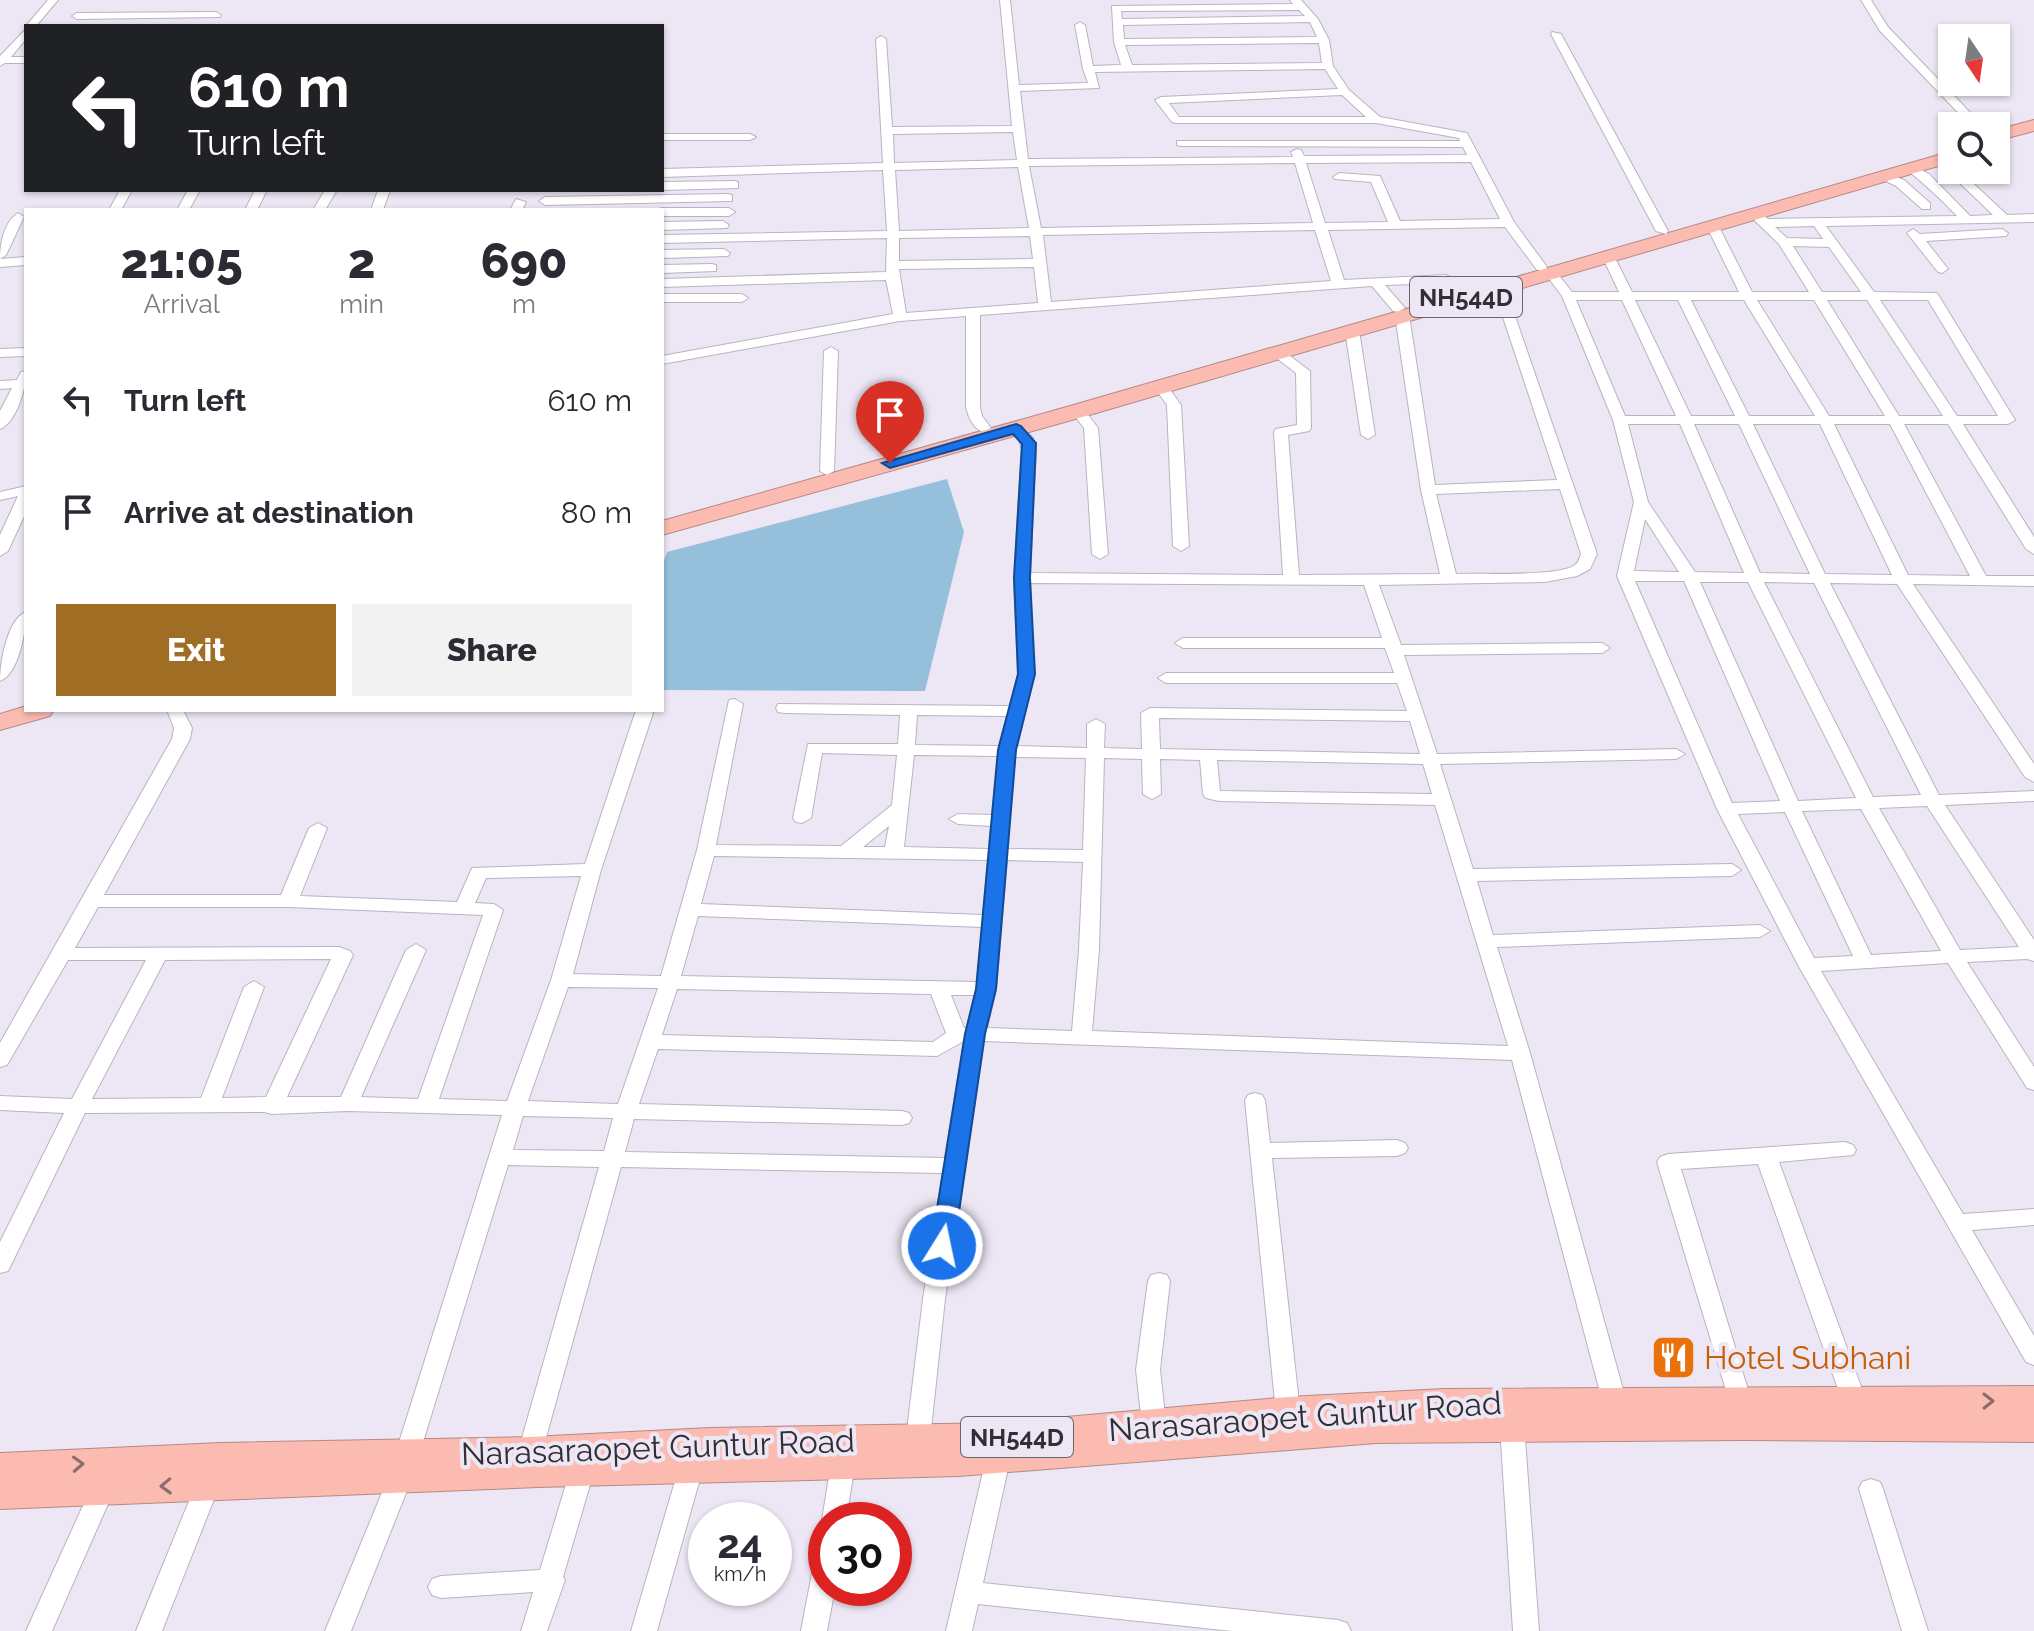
<!DOCTYPE html>
<html lang="en">
<head>
<meta charset="utf-8">
<style>
  body { margin:0; font-family:Raleway,sans-serif; background:#f2f2f3; color:#2b2b33; height:100vh; display:flex; flex-direction:column; font-size:30px; white-space:nowrap }
  * { box-sizing:border-box; margin:0 }
  p { font-size:26px; color:#7c7c81 }
  .icon { flex:none; width:44px; height:44px; fill:none; stroke:currentColor; stroke-width:2; stroke-linecap:round; stroke-linejoin:round }
  .map { position:relative; flex:1; overflow:hidden }
  .sheet { position:absolute; left:24px; top:208px; width:640px; height:504px; display:flex; flex-direction:column; background:#fff; border-radius:0px; box-shadow:0 2px 6px #0004 }
  .sheet>* { flex:none }
  .hud { position:absolute; left:24px; top:24px; width:640px; height:168px; border-radius:0px; box-shadow:0 2px 6px #0004; background:#202124; color:#fff; overflow:hidden }
  .needle { width:52px; rotate:167deg }
  .fabs { position:absolute; left:1938px; top:24px; display:grid; gap:16px }
  .fabs a { display:grid; place-items:center; width:72px; height:72px; border-radius:0px; background:#fff; box-shadow:0 2px 6px #0004; font-size:40px }
  .speed { position:absolute; left:688px; top:1502px; display:flex; gap:16px; font-size:40px; font-weight:700; text-align:center }
  .speed>* { display:grid; place-content:center; width:104px; height:104px; border-radius:50%; background:#fff; box-shadow:0 2px 6px #0004; line-height:1 }
  .speed small { font-size:20px; font-weight:400 }
  .speed .limit { border:12px solid #d22; background:#fff; color:#111 }
  .pin { position:absolute; display:grid; place-items:center; width:68px; height:68px; color:#fff; margin:-82px -34px; border-radius:50% 50% 50% 0; rotate:-45deg; box-shadow:0 0 8px #0007 }
  .pin .icon { rotate:45deg }
  .me { position:absolute; width:88px; margin:-44px; rotate:10deg; stroke-linejoin:round; filter:drop-shadow(0 0 6px #0008) }
  .turn { display:flex; align-items:center; gap:28px; height:168px; padding:0 32px; font-size:36px }
  .turn .icon { width:104px; height:104px; stroke-width:2.5 }
  .turn b { display:block; font-size:56px; line-height:68px }
  .eta { display:flex; justify-content:space-evenly; align-items:center; height:136px; text-align:center }
  .eta b { font-size:48px; font-weight:800; line-height:56px }
  .action { display:flex; gap:16px; margin-top:auto; padding:16px 32px }
  .action a { flex:1; height:92px; border-radius:0px; background:#a06d24; color:#fff; font-size:32px; font-weight:800; line-height:92px; text-align:center }
  .action a+a { background:#f2f2f3; color:#2b2b33 }
  ul { padding:0; list-style:none }
  li { display:flex; align-items:center; gap:24px; height:112px; padding:0 32px }
  li div { flex:1 }
  li b { display:block; font-size:30px }
  li em { font-style:normal }
  .map>svg:first-child { display:block }
  .water { fill:#95bfda }
  .lines { fill:none; stroke-linecap:round; stroke-linejoin:round }
  .minor-casing { stroke:#b9b3c0; stroke-width:2 }
  .highway-casing { stroke:#b48a85; stroke-width:2 }
  .minor { fill:#fff; fill-rule:evenodd }
  .highway { fill:#fbbbb1; fill-rule:evenodd }
  .oneway { stroke:#8c6d6c }
  .route { fill:#1a73e8; stroke:#114b97; stroke-width:2 }
  .labels { text-anchor:middle; dominant-baseline:central; stroke-width:8; stroke-linejoin:round; paint-order:stroke }
  .shield { fill:#ede7f5; stroke:#69666e; stroke-width:2 }
  .shield-label { font-size:24px; font-weight:bold; fill:#312e34 }
  .near-food-label { font-size:32px; fill:#c56008; stroke:#ede7f5; text-anchor:start }
  .near-street-label { font-size:32px; fill:#312e34; stroke:#ede7f5 }
</style>
</head>
<body>
<div class="map">
<svg width="2034" height="1631" viewBox="0 0 2034 1631">
  <rect width="100%" height="100%" fill="#ede7f5"/>
  <polygon class="water" points="947,479 964,532 925,691 662,690 662,566 667,552"/>
  <g class="lines">
    <defs>
      <g id="minor">
        <polygon points="48,0 58,0 36,26 26,26"/>
        <path d="M1000 0H1010L1019 85 1088 83 1083 69 1075 25 1080 22 1085 25 1093 66 1121 65 1114 42 1112 6 1293 4 1290 0H1301L1318 19 1329 40 1333 66 1349 90 1380 117 1467 133 1514 222 1547 267 1546 269H1554L1572 292H1619L1602 256 1608 252 1614 256 1632 292H1739L1706 225 1712 221 1718 225 1752 292H1809L1779 244 1751 217V211H1759L1768 219 1957 216C1940 198 1923 183 1905 168L1911 164 1929 174 1970 216 1993 215 1937 161V157L1941 156 1952 163V170H1959L2007 215 2034 214V222L1826 226 1874 292 1937 293 2015 420 2008 424H1963L2034 537V554L2026 549 1948 424H1904L1986 576H2034V586L1913 584 2034 764V782L2025 777 1897 584 1830 583 1939 795 2034 791V801L1945 805 2034 940V961L2027 959 1967 962 2034 1067V1090L2027 1088 1948 963 1821 971 1963 1214 2034 1209V1225L1972 1230 2034 1336V1365L2026 1362 1798 965 1717 809 1617 576 1634 502 1613 420 1562 296 1544 272 1545 270H1537L1505 227 1328 230 1344 280 1446 275 1472 289 1466 293 1443 283 1385 285 1405 308 1398 312 1393 311 1372 286 980 315V407L982 416 991 428 984 432C974 430 968 417 966 407V316L900 321 662 364V356L893 314 886 280 662 287V279L886 272 887 238 662 243V235L887 231 883 170 662 177V169L883 163 876 39 881 36 886 39 892 127 1012 126ZM1299 10 1305 16 1122 19 1121 11ZM1310 22 1317 37 1124 39 1123 25ZM1319 43 1322 63 1132 65 1125 45ZM1325 69 1338 89 1161 97 1155 100 1172 122 1176 123H1376L1459 138 1460 141H1177V145L1181 146 1463 147 1467 155 1304 156 1301 150 1297 149 1291 152 1293 157 1028 159 1020 91 1099 88 1095 72ZM1342 95 1366 117H1179L1169 103ZM1013 132 1017 160 894 163 893 134ZM1471 162 1500 219 1400 221 1380 176 1339 173 1333 177 1335 179 1371 182 1388 222 1325 223 1306 163ZM1295 163 1313 223 1041 228 1029 166ZM1018 167 1029 228 899 231 895 170ZM1814 226 1823 239 1787 238 1775 227ZM1315 230 1331 281 1051 302 1043 235ZM1030 236 1033 259 899 261V238ZM1793 246 1829 247 1861 292H1822ZM1034 267 1038 303 906 313 899 269ZM1576 300H1622L1676 416H1625ZM1635 300H1678L1735 416H1691ZM1691 300H1744L1815 416H1749ZM1757 300H1814L1885 416H1829ZM1827 300H1867L1943 416H1899ZM1880 300H1928L1998 416H1957ZM1628 424H1680L1744 573 1695 572 1648 502ZM1694 424H1739L1810 574 1760 573ZM1753 424H1820L1892 575 1825 574ZM1834 424H1890L1970 576 1908 575ZM1645 519 1679 572 1634 571ZM1635 581H1684L1780 801 1732 803ZM1700 582H1748L1856 798 1798 801ZM1764 582 1814 583 1921 795 1873 797ZM1927 806 2019 947 1960 950 1879 808ZM1861 809 1941 951 1871 955 1802 811ZM1785 812 1853 956 1814 958 1738 814Z"/>
        <polygon points="1861,0 1871,0 1888,27 1983,126 1971,126 1880,31"/>
        <polygon points="216,12 221,15 220,17 77,19 72,16 77,13"/>
        <polygon points="26,29 26,39 11,57 26,57 26,63 5,63 0,66 0,56"/>
        <polygon points="1552,32 1561,34 1668,231 1666,234 1656,231 1551,34"/>
        <polygon points="662,134 750,134 756,137 750,140 662,140"/>
        <polygon points="1884,172 1904,180 1930,203 1930,209 1922,209 1896,186 1880,178 1880,174"/>
        <polygon points="734,181 738,182 738,188 662,190 662,182"/>
        <polygon points="120,190 132,190 121,210 109,210"/>
        <polygon points="188,190 200,190 189,210 177,210"/>
        <polygon points="255,190 267,190 257,210 245,210"/>
        <polygon points="325,190 337,190 325,210 313,210"/>
        <polygon points="378,190 390,190 383,210 371,210"/>
        <polygon points="728,194 732,195 732,201 545,205 539,201 545,197"/>
        <polygon points="516,199 526,202 522,210 510,210"/>
        <polygon points="662,208 729,208 735,212 729,216 662,216 662,210 657,210"/>
        <path d="M18 213 24 217 6 255 0 259C0 243 4 222 18 213Z"/>
        <polygon points="723,221 729,225 727,228 662,230 662,222"/>
        <polygon points="2002,229 2008,233 2006,236 1926,241 1948,269 1942,273 1938,272 1907,233 1913,229 1920,234"/>
        <polygon points="724,249 730,253 728,256 662,258 662,250"/>
        <polygon points="26,257 26,265 0,267 0,259"/>
        <polygon points="712,264 716,265 716,271 662,273 662,265"/>
        <path d="M1499 283 1505 287 1597 554 1590 569 1577 576 1545 582 1379 585 1401 645 1602 643 1610 648 1602 653 1404 655 1437 754 1676 749 1685 754 1676 759 1440 764 1473 869 1732 864 1741 870 1732 876 1477 881 1493 935 1760 925 1770 931 1760 937 1497 947 1530 1053 1629 1411 1625 1418 1617 1420 1609 1418 1605 1411 1512 1060 984 1041 945 1299 930 1438 927 1445 918 1448 909 1445 906 1438 923 1299 943 1173 621 1167 542 1452 539 1459 530 1462 521 1459 518 1452 599 1167 508 1165 419 1455 416 1462 407 1465 398 1462 395 1455 502 1115 348 1111 272 1114 264 1112 85 1113 11 1265 8 1271 0 1273V1242L64 1113 0 1110V1096L72 1099 146 960H68L7 1065 0 1067V1043L172 739 174 728 167 710H183L192 728 190 739 104 895H281L309 828 318 823 327 828 300 896 457 902 472 868 585 864 635 713 638 710H650L653 713 601 870 573 974 661 976 697 850 729 700 735 699 743 704 716 845 841 846 892 805 897 755 822 753 811 818 802 823 796 822 793 818 808 744H898L900 715 784 713 778 712 776 708 778 704 1010 706 1018 674 1014 578 1022 450 1019 439 1009 429 1011 426H1021L1033 438 1036 450 1030 573 1283 575 1274 432 1276 429 1297 425 1296 373 1270 353 1272 350H1282L1310 371 1311 428 1309 431 1288 435 1299 575 1440 574 1421 490 1395 315 1397 312 1409 315 1435 485 1557 480 1493 287ZM1560 489 1581 554C1579 559 1579 562 1575 565 1559 577 1479 573 1456 574L1436 494ZM1030 583 1364 585 1382 638H1183L1175 643 1183 648H1385L1394 673H1166L1158 678 1166 683H1397L1407 711 1150 708 1141 713 1142 749 1104 748 1105 724 1096 719 1087 724V748L1017 746 1034 674ZM917 715 1007 716 999 746 915 745ZM1159 718 1410 721 1420 754 1160 749ZM914 755 998 756 992 815 958 814 949 819 958 824 991 826 989 849 904 847ZM1015 757 1086 758 1083 850 1007 849ZM1104 758 1142 759 1143 794 1152 799 1161 794 1160 759 1200 760 1203 794 1206 798 1219 801 1435 805 1508 1046 1092 1031 1099 950ZM1217 760 1423 764 1432 794 1220 791ZM889 826 885 847H863ZM714 856 988 860 983 915 701 904ZM1007 860 1083 862 1079 950 1072 1031 987 1028 996 989ZM581 876 551 980 507 1101 439 1099 503 910 494 904 475 903 486 878ZM98 907H288L483 915 418 1099 361 1097 426 950 416 944 406 950 341 1097H287L353 955 350 951 339 947 75 948ZM698 916 982 927 977 982 681 976ZM331 959 266 1097 222 1098 264 987 254 981 244 987 201 1098 92 1099 165 960ZM568 987 658 988 618 1104 528 1101ZM677 989 931 994 946 1033 933 1042 662 1035ZM951 995H975L967 1028H964ZM964 1041 945 1158 625 1152 634 1119 902 1125 909 1123 912 1118 909 1113 902 1111 639 1104 658 1049 937 1056ZM523 1116 613 1118 604 1151 513 1150Z"/>
        <polygon points="662,294 742,294 748,298 742,302 662,302"/>
        <polygon points="1352,326 1359,330 1375,435 1368,439 1361,435 1345,330"/>
        <polygon points="831,347 838,351 834,471 827,475 820,471 824,351"/>
        <polygon points="26,348 26,356 0,357 0,349"/>
        <path d="M26 371C26 388 17 422 0 429V411L12 388 0 389V381L17 380 21 372Z"/>
        <polygon points="1161,383 1166,384 1181,405 1189,546 1181,551 1173,546 1167,405 1154,387"/>
        <polygon points="1078,407 1083,408 1098,428 1108,554 1100,559 1092,554 1084,428 1071,411"/>
        <polygon points="26,486 26,512 8,551 0,556 0,535 18,496 0,500 0,492"/>
        <path d="M26 612C26 630 19 674 0 681 0 663 7 619 26 612Z"/>
        <polygon points="1255,1093 1262,1095 1265,1100 1270,1143 1397,1140 1405,1143 1408,1148 1405,1153 1397,1156 1272,1158 1300,1412 1296,1419 1288,1421 1280,1419 1276,1412 1245,1100 1248,1095"/>
        <polygon points="1845,1142 1853,1145 1856,1150 1853,1155 1779,1162 1867,1403 1863,1410 1855,1412 1847,1410 1843,1403 1758,1164 1681,1169 1752,1403 1748,1410 1740,1412 1732,1410 1657,1162 1660,1157 1668,1154"/>
        <polygon points="1159,1273 1167,1275 1170,1281 1160,1370 1166,1424 1162,1431 1154,1434 1146,1431 1142,1424 1136,1370 1148,1281 1151,1275"/>
        <polygon points="1512,1415 1520,1418 1524,1425 1539,1631 1513,1631 1500,1425 1504,1418"/>
        <polygon points="998,1449 1007,1452 1010,1459 983,1583 1338,1620 1347,1623 1351,1631 1232,1631 978,1604 972,1631 946,1631 986,1459 989,1452"/>
        <polygon points="693,1451 702,1454 705,1461 657,1631 631,1631 681,1461 684,1454"/>
        <polygon points="843,1454 852,1457 855,1464 846,1520 826,1520 826,1528 822,1520 831,1464 834,1457"/>
        <polygon points="582,1461 591,1464 594,1471 563,1577 565,1580 547,1631 521,1631 533,1592 441,1598 432,1595 428,1587 432,1579 441,1576 540,1570 570,1471 573,1464"/>
        <polygon points="400,1468 409,1471 412,1478 351,1631 325,1631 388,1478 391,1471"/>
        <polygon points="208,1474 217,1477 220,1484 162,1631 136,1631 196,1484 199,1477"/>
        <polygon points="103,1478 112,1481 115,1488 52,1631 26,1631 91,1488 94,1481"/>
        <polygon points="1871,1479 1880,1482 1883,1489 1928,1631 1902,1631 1859,1489 1862,1482"/>
        <polygon points="826,1557 826,1588 835,1588 827,1631 801,1631 813,1568 817,1560"/>
      </g>
      <g id="highway">
        <polygon points="2034,120 2034,131 1996,141 1996,130"/>
        <polygon points="1952,151 1952,162 1086,416 662,535 662,521 1070,406"/>
        <polygon points="26,706 26,710 54,710 50,716 0,730 0,714"/>
        <polygon points="2034,1386 2034,1442 1743,1440 1376,1443 959,1476 538,1487 0,1509 0,1453 221,1443 530,1437 710,1428 999,1423 1288,1397 1444,1389"/>
      </g>
    </defs>
    <use href="#minor" class="minor-casing"/>
    <use href="#highway" class="highway-casing"/>
    <use href="#minor" class="minor"/>
    <use href="#highway" class="highway"/>
  </g>
  <defs><path id="oneway-chevron" d="M-2-3.5L2.5 0L-2 3.5" fill="none" stroke-width="1.6" stroke-linecap="round" stroke-linejoin="round" transform="scale(2)"/></defs>
  <g class="oneway">
    <use href="#oneway-chevron" transform="translate(1988 1401) rotate(-1)"/>
    <use href="#oneway-chevron" transform="translate(78 1464) rotate(-3)"/>
    <use href="#oneway-chevron" transform="translate(166 1486) rotate(178)"/>
  </g>
  <polygon class="route" points="1016,424 1021,426 1036,443 1030,578 1035,674 1016,750 996,989 985,1034 954,1246 950,1252 942,1254 934,1252 931,1246 965,1034 976,989 998,750 1018,674 1014,578 1022,444 1013,434 890,468 882,463"/>
  <defs>
    <symbol id="restaurant-square" viewBox="-11 -11 22 22"><rect x="-9" y="-9" width="18" height="18" rx="4" fill="#e8710a" stroke="#ede7f5"/><path d="M-5-6h1v4h1v-4h1v4h1v-4h1v5L-1.5 .5V6h-2V.5L-5-1ZM5-6V6H3V1.5H1.5Q1.5-4 5-6Z" fill="#fff"/></symbol>
  </defs>
  <g fill-rule="evenodd">
    <use href="#restaurant-square" x="1648" y="1332" width="51" height="51"/>
  </g>
  <g class="labels">
    <g class="shield">
      <rect x="1410" y="277" width="112" height="40" rx="6"/>
      <rect x="961" y="1417" width="112" height="40" rx="6"/>
    </g>
    <g class="shield-label">
      <text x="1466" y="297">NH544D</text>
      <text x="1017" y="1437">NH544D</text>
    </g>
    <g class="near-food-label">
      <text x="1704" y="1357">Hotel Subhani</text>
    </g>
    <g class="near-street-label">
      <text transform="translate(1305 1416) rotate(-4)">Narasaraopet Guntur Road</text>
      <text transform="translate(658 1447) rotate(-2)">Narasaraopet Guntur Road</text>
    </g>
  </g>
</svg>
<div class="fabs">
<a><svg class="needle" viewBox="-14 -14 28 28"><path d="M0-13l5 13h-10z" fill="#e53935"/><path d="M0 13l5-13h-10z" fill="#7c7c81"/></svg></a>
<a><svg class="icon" aria-label="search" viewBox="0 0 24 24"><circle cx="10" cy="10" r="6"/><path d="M15 15l6 6"/></svg></a>
</div>
<div class="speed"><div>24<small>km/h</small></div><div class="limit">30</div></div>
<div class="pin" style="left:890px;top:463px;background:#d93025"><svg class="icon" aria-label="arrive" viewBox="0 0 24 24"><path d="M6 21V4h12l-3 4 3 4H6"/></svg></div>
<svg class="me" style="left:942px;top:1246px" viewBox="-20 -20 40 40"><circle r="17" fill="#1a73e8" stroke="#fff" stroke-width="3"/><path d="M0-11L8 9 0 5-8 9z" fill="#fff"/></svg>
<div class="hud">
<div class="turn"><svg class="icon" aria-label="left" viewBox="0 0 24 24"><path d="M17 20v-9H6M10 6l-5 5 5 5"/></svg><div><b>610 m</b>Turn left</div></div>
</div>
<section class="sheet">
<div class="eta">
<div><b>21:05</b><p>Arrival</p></div>
<div><b>2</b><p>min</p></div>
<div><b>690</b><p>m</p></div>
</div>
<ul>
<li><svg class="icon" aria-label="left" viewBox="0 0 24 24"><path d="M17 20v-9H6M10 6l-5 5 5 5"/></svg><div><b>Turn left</b></div><em>610 m</em></li>
<li><svg class="icon" aria-label="arrive" viewBox="0 0 24 24"><path d="M6 21V4h12l-3 4 3 4H6"/></svg><div><b>Arrive at destination</b></div><em>80 m</em></li>
</ul>
<div class="action"><a>Exit</a><a>Share</a></div>
</section>
</div>
</body>
</html>
